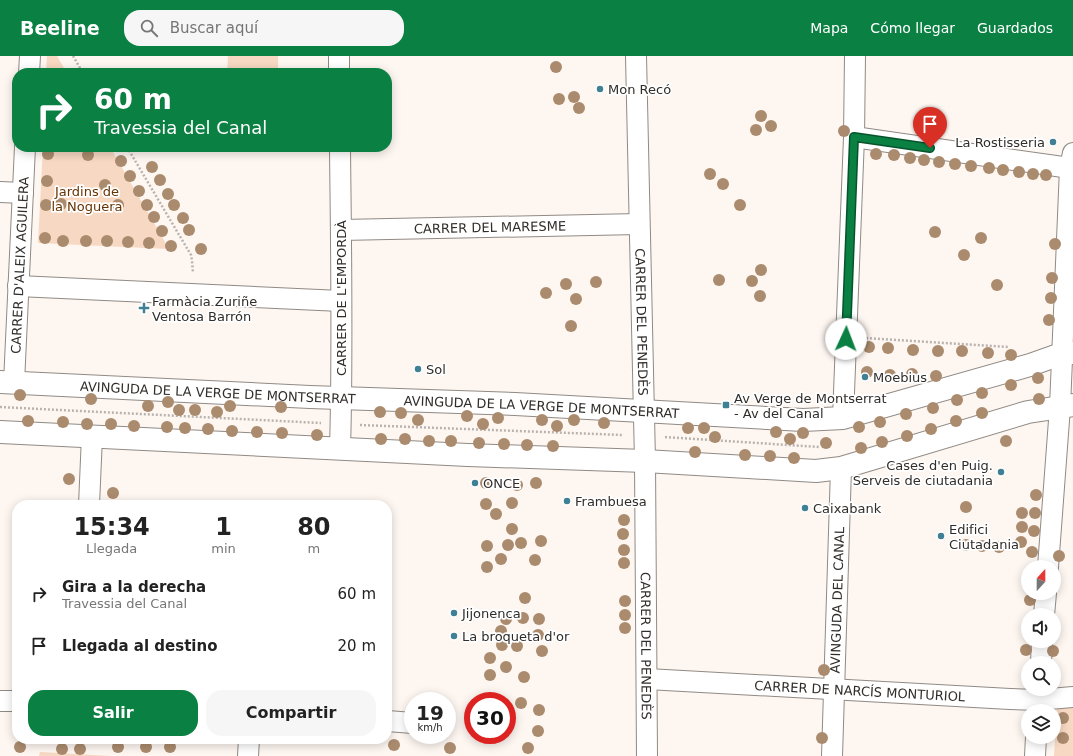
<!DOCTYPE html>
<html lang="es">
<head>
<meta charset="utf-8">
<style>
  body { margin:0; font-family:"DejaVu Sans",sans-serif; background:#f6f6f6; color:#222; height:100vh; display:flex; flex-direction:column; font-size:15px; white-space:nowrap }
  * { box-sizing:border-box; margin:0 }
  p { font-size:13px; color:#767676 }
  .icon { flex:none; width:22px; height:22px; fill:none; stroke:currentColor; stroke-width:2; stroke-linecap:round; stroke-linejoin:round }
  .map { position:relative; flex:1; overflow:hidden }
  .details { position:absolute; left:12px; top:444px; width:380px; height:244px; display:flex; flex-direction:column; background:#fff; border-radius:16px; box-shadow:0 2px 10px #0003 }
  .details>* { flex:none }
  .top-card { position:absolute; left:12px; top:12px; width:380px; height:84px; border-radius:16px; box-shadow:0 2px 10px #0003; background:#0b8043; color:#fff; overflow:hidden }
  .needle { width:26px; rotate:21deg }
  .buttons { position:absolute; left:1021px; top:504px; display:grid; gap:8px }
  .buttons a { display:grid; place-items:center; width:40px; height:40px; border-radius:50%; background:#fff; box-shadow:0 2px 10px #0003; font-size:20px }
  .speed { position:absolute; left:404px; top:636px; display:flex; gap:8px; font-size:20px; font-weight:700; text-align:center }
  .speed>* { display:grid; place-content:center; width:52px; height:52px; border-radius:50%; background:#fff; box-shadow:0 2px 10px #0003; line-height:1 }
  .speed small { font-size:10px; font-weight:400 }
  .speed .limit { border:6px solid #d22; background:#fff; color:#111 }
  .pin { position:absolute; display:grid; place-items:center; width:34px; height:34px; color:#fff; margin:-41px -17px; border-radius:50% 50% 50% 0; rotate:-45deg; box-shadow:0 0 4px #0007 }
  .pin .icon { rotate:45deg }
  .me { position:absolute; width:44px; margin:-22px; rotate:2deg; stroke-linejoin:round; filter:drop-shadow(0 0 3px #0008) }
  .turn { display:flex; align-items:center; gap:14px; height:84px; padding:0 16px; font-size:18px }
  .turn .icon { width:52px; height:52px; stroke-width:2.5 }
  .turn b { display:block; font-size:28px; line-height:34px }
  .eta { display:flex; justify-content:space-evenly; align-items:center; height:68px; text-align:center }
  .eta b { font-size:24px; font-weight:700; line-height:28px }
  .action { display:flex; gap:8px; margin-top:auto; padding:8px 16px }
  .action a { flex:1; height:46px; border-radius:16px; background:#0b8043; color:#fff; font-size:16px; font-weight:700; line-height:46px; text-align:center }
  .action a+a { background:#f6f6f6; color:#222 }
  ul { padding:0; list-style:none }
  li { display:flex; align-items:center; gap:12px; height:52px; padding:0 16px }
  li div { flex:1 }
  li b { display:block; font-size:15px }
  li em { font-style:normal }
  header { display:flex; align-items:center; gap:24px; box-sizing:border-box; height:56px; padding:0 20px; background:#0b8043; color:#fff }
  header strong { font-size:19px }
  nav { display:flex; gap:22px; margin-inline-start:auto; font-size:14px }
  .search { width:280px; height:36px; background:#f6f6f6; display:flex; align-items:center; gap:10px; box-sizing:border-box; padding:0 14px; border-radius:16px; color:#767676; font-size:15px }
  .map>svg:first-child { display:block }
  .green { fill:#f7d8c2 }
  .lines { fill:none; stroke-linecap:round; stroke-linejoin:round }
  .minor-casing { stroke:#908a85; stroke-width:22 }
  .tertiary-casing { stroke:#908a85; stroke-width:24 }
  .path { stroke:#b9b3af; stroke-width:2.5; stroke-dasharray:2 2; stroke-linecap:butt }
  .minor { stroke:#fff; stroke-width:20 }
  .tertiary { stroke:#fff; stroke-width:22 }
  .tree { fill:#ab8b6e }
  .route-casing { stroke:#07532c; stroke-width:10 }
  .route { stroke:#0b8043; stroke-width:7 }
  .poi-dot { fill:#408094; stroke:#fff; stroke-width:1.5 }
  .labels { text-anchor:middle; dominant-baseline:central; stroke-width:3.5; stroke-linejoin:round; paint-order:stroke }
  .poi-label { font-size:13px; fill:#302d2b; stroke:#fff; text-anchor:start }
  .park-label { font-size:13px; fill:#673403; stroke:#fff }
  .street-label { font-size:13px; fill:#302d2b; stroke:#fff }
</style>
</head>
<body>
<header>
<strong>Beeline</strong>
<div class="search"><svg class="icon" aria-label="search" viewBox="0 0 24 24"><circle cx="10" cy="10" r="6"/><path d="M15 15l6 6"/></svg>Buscar aquí</div>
<nav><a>Mapa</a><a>Cómo llegar</a><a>Guardados</a></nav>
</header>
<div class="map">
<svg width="1073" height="700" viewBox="0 0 1073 700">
  <rect width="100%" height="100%" fill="#fef6f1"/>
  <g class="green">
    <polygon points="47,0 57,0 67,17 46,17"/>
    <polygon points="228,0 278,0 278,17 227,17"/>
    <polygon points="43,91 110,91 169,193 38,187"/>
    <polygon points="1073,650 1073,700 1054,700 1057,652"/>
    <polygon points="40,696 112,700 39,700"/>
  </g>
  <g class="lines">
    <defs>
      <g id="minor">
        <polyline points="339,0 339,17"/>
        <path id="s1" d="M636 0 645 405 647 700"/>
        <polyline points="29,17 30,0"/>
        <polyline points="854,81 1070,112"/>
        <polyline points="0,136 23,137"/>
        <path id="s2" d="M341 174 639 168"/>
        <polyline points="18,230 341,245"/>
        <path id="s3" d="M14 327 25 91"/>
        <polyline points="843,362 854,81 855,0"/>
        <path d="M340 393C343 292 341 192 340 91"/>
        <polyline points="89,449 92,380"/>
        <polyline points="1048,511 1060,351 1070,112 1073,97"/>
        <polyline points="1044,559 1046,537"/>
        <polyline points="1041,607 1042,585"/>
        <path id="s4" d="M647 623 1010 643 1038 644 1073 641"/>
        <polyline points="0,645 17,645"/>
        <polyline points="387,665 413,667"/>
        <polyline points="248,700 249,683"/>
        <path id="s5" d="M832 700 841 412"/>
        <polyline points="1035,700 1036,681"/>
      </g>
      <g id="tertiary">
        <path id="s6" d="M0 326 310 341 515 348 803 364 843 362 1030 309 1061 298 1073 297"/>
        <polyline points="0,376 468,399 645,405 816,415 841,412 1028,356 1073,349"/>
      </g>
    </defs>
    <use href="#minor" class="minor-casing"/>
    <use href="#tertiary" class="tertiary-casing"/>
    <g class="path">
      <polyline points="73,0 83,17"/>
      <polyline points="127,91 191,199 192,205 193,217"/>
      <polyline points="866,282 1009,291"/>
      <polyline points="0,351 321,367"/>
      <polyline points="360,369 623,379"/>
      <polyline points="665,381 819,391"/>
    </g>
    <use href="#minor" class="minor"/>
    <use href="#tertiary" class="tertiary"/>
  </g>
  <g class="tree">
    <circle cx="556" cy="11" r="6"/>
    <circle cx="574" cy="41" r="6"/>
    <circle cx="559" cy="43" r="6"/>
    <circle cx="579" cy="52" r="6"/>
    <circle cx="761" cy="60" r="6"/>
    <circle cx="771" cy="70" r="6"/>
    <circle cx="756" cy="74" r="6"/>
    <circle cx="844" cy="75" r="6"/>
    <circle cx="48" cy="98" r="6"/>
    <circle cx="876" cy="98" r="6"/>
    <circle cx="88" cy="99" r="6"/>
    <circle cx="894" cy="99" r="6"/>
    <circle cx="910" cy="102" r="6"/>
    <circle cx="924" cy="104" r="6"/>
    <circle cx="121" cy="105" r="6"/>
    <circle cx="939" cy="106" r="6"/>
    <circle cx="955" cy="108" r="6"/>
    <circle cx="971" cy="110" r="6"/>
    <circle cx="152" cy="111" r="6"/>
    <circle cx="989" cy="112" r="6"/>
    <circle cx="1003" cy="114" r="6"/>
    <circle cx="1019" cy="116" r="6"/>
    <circle cx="710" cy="118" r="6"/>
    <circle cx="1033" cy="118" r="6"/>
    <circle cx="1046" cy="119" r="6"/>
    <circle cx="130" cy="120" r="6"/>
    <circle cx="160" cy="124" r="6"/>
    <circle cx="47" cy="125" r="6"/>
    <circle cx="723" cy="128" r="6"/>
    <circle cx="105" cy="129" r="6"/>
    <circle cx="139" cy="135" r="6"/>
    <circle cx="168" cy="138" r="6"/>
    <circle cx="61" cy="148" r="6"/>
    <circle cx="46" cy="149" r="6"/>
    <circle cx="118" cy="149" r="6"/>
    <circle cx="147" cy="149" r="6"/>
    <circle cx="174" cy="149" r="6"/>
    <circle cx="740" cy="149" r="6"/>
    <circle cx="154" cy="161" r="6"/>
    <circle cx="183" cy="162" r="6"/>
    <circle cx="189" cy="174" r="6"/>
    <circle cx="162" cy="175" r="6"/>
    <circle cx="935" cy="176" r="6"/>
    <circle cx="45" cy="182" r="6"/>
    <circle cx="981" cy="182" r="6"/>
    <circle cx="63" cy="185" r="6"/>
    <circle cx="86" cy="185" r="6"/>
    <circle cx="107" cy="185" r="6"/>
    <circle cx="128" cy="186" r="6"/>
    <circle cx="149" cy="187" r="6"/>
    <circle cx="1055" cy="188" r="6"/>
    <circle cx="171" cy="190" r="6"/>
    <circle cx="201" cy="193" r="6"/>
    <circle cx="964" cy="199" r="6"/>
    <circle cx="761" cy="214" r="6"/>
    <circle cx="1052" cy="222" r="6"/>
    <circle cx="719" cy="224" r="6"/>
    <circle cx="752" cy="225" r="6"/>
    <circle cx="596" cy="226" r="6"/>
    <circle cx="566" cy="228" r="6"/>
    <circle cx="997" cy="229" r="6"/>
    <circle cx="546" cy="237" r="6"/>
    <circle cx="760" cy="240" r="6"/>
    <circle cx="1051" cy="242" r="6"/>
    <circle cx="576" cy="243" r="6"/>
    <circle cx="1049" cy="264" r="6"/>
    <circle cx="571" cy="270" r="6"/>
    <circle cx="869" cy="291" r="6"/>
    <circle cx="888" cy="292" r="6"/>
    <circle cx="913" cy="294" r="6"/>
    <circle cx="938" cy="295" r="6"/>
    <circle cx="962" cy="295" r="6"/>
    <circle cx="988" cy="297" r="6"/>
    <circle cx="1011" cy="299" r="6"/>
    <circle cx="867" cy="316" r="6"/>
    <circle cx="912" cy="318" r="6"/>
    <circle cx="890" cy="319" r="6"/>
    <circle cx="936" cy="320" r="6"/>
    <circle cx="1038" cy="322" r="6"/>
    <circle cx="1011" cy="329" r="6"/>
    <circle cx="982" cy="337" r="6"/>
    <circle cx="20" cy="339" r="6"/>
    <circle cx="91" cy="343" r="6"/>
    <circle cx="1039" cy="343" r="6"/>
    <circle cx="957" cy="344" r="6"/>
    <circle cx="168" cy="346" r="6"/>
    <circle cx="148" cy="350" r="6"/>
    <circle cx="230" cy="350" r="6"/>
    <circle cx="281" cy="351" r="6"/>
    <circle cx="933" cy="352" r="6"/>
    <circle cx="179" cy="354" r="6"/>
    <circle cx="195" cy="354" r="6"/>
    <circle cx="217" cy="356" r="6"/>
    <circle cx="380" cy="356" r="6"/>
    <circle cx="401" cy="357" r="6"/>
    <circle cx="982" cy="357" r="6"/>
    <circle cx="906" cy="358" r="6"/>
    <circle cx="467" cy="360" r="6"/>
    <circle cx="498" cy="362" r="6"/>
    <circle cx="418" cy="364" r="6"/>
    <circle cx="542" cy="364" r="6"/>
    <circle cx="574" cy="364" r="6"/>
    <circle cx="28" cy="365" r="6"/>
    <circle cx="956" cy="365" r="6"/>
    <circle cx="63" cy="366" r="6"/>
    <circle cx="880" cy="366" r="6"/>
    <circle cx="604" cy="367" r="6"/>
    <circle cx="87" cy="368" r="6"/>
    <circle cx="111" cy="368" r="6"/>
    <circle cx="483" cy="368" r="6"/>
    <circle cx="134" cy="370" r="6"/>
    <circle cx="557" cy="370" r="6"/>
    <circle cx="167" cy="371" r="6"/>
    <circle cx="859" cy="371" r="6"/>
    <circle cx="185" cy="372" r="6"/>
    <circle cx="688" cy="372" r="6"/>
    <circle cx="704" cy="372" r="6"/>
    <circle cx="208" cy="373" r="6"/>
    <circle cx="931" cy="373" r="6"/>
    <circle cx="232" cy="375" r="6"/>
    <circle cx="257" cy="376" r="6"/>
    <circle cx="776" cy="376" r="6"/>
    <circle cx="282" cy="377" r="6"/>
    <circle cx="803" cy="377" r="6"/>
    <circle cx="317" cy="379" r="6"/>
    <circle cx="907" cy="380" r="6"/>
    <circle cx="715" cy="381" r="6"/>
    <circle cx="381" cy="383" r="6"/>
    <circle cx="405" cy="383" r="6"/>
    <circle cx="790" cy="383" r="6"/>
    <circle cx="429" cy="385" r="6"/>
    <circle cx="451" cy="385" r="6"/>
    <circle cx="1006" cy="385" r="6"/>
    <circle cx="882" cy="386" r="6"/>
    <circle cx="479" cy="387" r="6"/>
    <circle cx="826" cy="387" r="6"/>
    <circle cx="504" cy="388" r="6"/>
    <circle cx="527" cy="389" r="6"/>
    <circle cx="553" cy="390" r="6"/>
    <circle cx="861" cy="392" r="6"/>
    <circle cx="695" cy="396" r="6"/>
    <circle cx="745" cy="399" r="6"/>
    <circle cx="770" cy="400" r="6"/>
    <circle cx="794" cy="402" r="6"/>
    <circle cx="69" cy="423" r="6"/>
    <circle cx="486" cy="427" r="6"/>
    <circle cx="536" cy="427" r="6"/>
    <circle cx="517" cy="429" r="6"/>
    <circle cx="113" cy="437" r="6"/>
    <circle cx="1036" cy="439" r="6"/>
    <circle cx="512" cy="447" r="6"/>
    <circle cx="486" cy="448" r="6"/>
    <circle cx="966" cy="451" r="6"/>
    <circle cx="1022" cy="457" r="6"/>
    <circle cx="1035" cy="457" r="6"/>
    <circle cx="496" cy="458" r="6"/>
    <circle cx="624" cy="464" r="6"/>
    <circle cx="1022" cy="471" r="6"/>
    <circle cx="512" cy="473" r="6"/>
    <circle cx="1034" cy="475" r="6"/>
    <circle cx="623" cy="478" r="6"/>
    <circle cx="541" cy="485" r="6"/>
    <circle cx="1021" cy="486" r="6"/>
    <circle cx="521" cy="487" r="6"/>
    <circle cx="508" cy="489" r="6"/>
    <circle cx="966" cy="489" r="6"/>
    <circle cx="487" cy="490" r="6"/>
    <circle cx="982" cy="490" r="6"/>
    <circle cx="999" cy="491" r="6"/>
    <circle cx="624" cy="494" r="6"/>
    <circle cx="1032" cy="496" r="6"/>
    <circle cx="1059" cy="500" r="6"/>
    <circle cx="501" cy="503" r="6"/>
    <circle cx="535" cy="504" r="6"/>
    <circle cx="624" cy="507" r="6"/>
    <circle cx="487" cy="511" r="6"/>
    <circle cx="525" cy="542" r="6"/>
    <circle cx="1030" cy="544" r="6"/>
    <circle cx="625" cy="545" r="6"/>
    <circle cx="625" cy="559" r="6"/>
    <circle cx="523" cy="562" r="6"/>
    <circle cx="506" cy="563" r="6"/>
    <circle cx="539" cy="563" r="6"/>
    <circle cx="625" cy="572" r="6"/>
    <circle cx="501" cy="575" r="6"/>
    <circle cx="538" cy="579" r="6"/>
    <circle cx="502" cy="589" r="6"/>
    <circle cx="517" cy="590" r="6"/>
    <circle cx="1026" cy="594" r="6"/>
    <circle cx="542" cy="595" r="6"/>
    <circle cx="1053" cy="595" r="6"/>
    <circle cx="490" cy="602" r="6"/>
    <circle cx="506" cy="611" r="6"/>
    <circle cx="824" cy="614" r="6"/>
    <circle cx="490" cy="619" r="6"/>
    <circle cx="524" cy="621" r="6"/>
    <circle cx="521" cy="647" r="6"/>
    <circle cx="539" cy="654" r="6"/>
    <circle cx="1063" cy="662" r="6"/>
    <circle cx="538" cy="675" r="6"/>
    <circle cx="822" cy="682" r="6"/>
    <circle cx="1063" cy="682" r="6"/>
    <circle cx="394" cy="689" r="6"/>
    <circle cx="20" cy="691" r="6"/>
    <circle cx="118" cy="691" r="6"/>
    <circle cx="146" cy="691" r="6"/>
    <circle cx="170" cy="691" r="6"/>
    <circle cx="450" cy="692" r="6"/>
    <circle cx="528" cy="692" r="6"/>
    <circle cx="62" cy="693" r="6"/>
    <circle cx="80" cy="693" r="6"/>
  </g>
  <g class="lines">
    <defs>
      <polyline id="route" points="846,283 854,81 930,92"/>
    </defs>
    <use href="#route" class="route-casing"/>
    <use href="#route" class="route"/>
  </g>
  <g class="poi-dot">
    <circle cx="600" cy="33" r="4"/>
    <circle cx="1053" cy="86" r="4"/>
    <path d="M142 246h4v4h4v4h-4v4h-4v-4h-4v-4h4z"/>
    <circle cx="418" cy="313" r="4"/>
    <circle cx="865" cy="321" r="4"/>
    <rect x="722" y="345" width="8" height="8" rx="2"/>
    <circle cx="1001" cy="416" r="4"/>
    <circle cx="475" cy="427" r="4"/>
    <circle cx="567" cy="445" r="4"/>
    <circle cx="805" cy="452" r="4"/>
    <circle cx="941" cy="480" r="4"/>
    <circle cx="454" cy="557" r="4"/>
    <circle cx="454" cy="580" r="4"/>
  </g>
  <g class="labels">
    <g class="poi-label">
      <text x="608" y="33">Mon Recó</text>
      <text x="1045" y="86" text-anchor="end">La Rostisseria</text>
      <text x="152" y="245">Farmàcia Zuriñe<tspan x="152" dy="15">Ventosa Barrón</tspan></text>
      <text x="426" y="313">Sol</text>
      <text x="873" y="321">Moebius</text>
      <text x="734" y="342">Av Verge de Montserrat<tspan x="734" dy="15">- Av del Canal</tspan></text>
      <text x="993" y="409" text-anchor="end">Cases d'en Puig.<tspan x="993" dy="15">Serveis de ciutadania</tspan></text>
      <text x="483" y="427">ONCE</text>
      <text x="575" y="445">Frambuesa</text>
      <text x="813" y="452">Caixabank</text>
      <text x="949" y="473">Edifici<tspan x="949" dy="15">Ciutadania</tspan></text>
      <text x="462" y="557">Jijonenca</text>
      <text x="462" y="580">La broqueta d'or</text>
    </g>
    <g class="park-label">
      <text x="87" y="135">Jardins de<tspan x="87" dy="15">la Noguera</tspan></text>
    </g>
    <g class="street-label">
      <text stroke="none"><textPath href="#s2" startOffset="149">CARRER DEL MARESME</textPath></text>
      <text stroke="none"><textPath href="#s3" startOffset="118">CARRER D'ALEIX AGUILERA</textPath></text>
      <text transform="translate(341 242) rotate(-90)">CARRER DE L'EMPORDÀ</text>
      <text stroke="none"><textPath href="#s1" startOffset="266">CARRER DEL PENEDÈS</textPath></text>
      <text stroke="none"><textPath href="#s6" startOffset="218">AVINGUDA DE LA VERGE DE MONTSERRAT</textPath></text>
      <text stroke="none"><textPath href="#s6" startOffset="542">AVINGUDA DE LA VERGE DE MONTSERRAT</textPath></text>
      <text stroke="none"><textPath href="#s5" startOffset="156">AVINGUDA DEL CANAL</textPath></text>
      <text stroke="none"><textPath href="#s1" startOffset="590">CARRER DEL PENEDÈS</textPath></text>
      <text stroke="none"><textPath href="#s4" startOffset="213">CARRER DE NARCÍS MONTURIOL</textPath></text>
    </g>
  </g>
</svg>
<div class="buttons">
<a><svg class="needle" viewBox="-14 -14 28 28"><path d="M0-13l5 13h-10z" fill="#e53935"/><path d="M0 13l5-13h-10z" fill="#767676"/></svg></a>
<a><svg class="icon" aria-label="sound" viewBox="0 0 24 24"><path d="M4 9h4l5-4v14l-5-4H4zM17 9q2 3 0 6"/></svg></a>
<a><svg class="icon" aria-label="search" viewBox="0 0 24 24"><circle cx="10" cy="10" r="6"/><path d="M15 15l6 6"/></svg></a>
<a><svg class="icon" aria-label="layers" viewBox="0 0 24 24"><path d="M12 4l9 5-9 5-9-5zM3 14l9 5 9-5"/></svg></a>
</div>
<div class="speed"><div>19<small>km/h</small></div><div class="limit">30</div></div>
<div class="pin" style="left:930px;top:92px;background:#d93025"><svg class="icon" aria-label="arrive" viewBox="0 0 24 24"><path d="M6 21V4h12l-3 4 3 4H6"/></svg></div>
<svg class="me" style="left:846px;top:283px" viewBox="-20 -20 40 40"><circle r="19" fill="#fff"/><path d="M0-13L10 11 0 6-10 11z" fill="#0b8043"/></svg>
<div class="top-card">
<div class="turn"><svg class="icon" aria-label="right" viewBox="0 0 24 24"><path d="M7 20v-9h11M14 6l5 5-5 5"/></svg><div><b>60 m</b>Travessia del Canal</div></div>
</div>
<section class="details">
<div class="eta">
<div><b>15:34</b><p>Llegada</p></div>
<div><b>1</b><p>min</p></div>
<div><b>80</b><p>m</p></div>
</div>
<ul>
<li><svg class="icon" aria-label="right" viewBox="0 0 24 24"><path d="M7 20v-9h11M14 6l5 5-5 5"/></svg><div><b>Gira a la derecha</b><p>Travessia del Canal</p></div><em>60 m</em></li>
<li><svg class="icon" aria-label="arrive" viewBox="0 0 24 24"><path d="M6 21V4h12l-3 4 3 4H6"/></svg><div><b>Llegada al destino</b></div><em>20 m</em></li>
</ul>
<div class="action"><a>Salir</a><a>Compartir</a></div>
</section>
</div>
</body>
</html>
